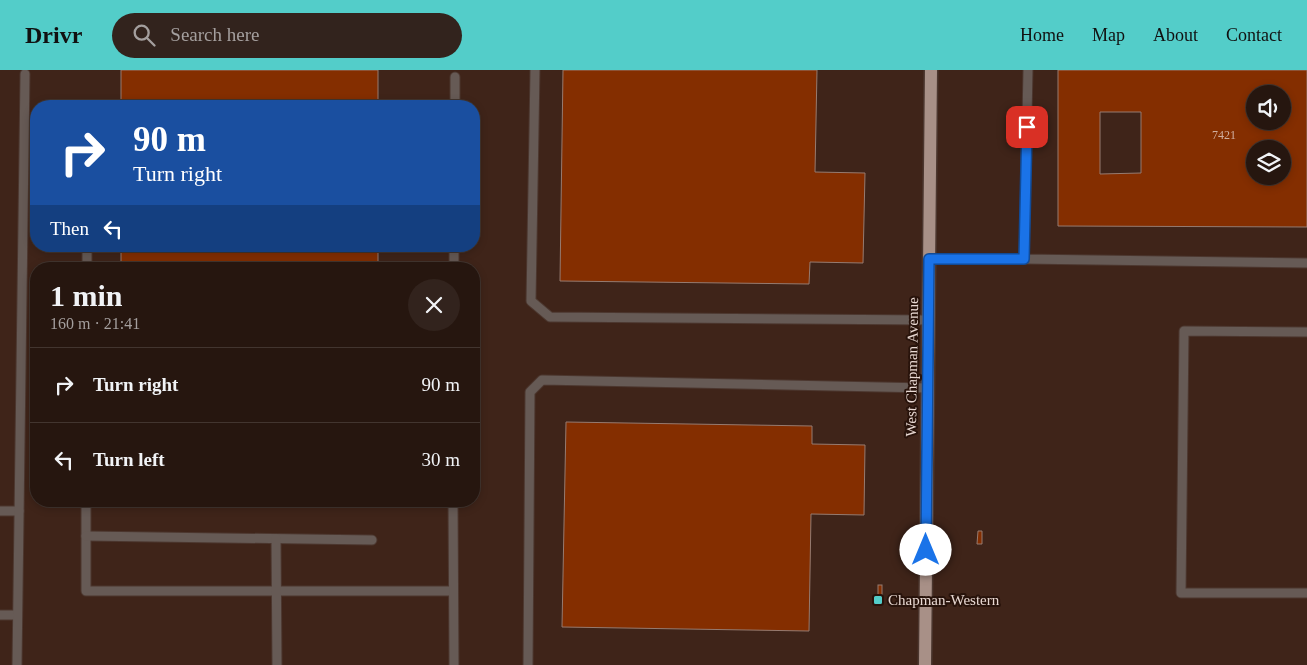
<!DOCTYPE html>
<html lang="en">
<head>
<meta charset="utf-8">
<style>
  body { margin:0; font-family:Georgia,serif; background:#32231d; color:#f1f3f6; height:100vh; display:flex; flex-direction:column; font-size:19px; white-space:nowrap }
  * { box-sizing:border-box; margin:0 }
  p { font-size:16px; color:#a49f9e }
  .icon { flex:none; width:28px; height:28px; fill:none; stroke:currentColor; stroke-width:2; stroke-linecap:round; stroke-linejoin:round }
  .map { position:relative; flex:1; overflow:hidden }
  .sheet { position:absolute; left:30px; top:192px; width:450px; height:245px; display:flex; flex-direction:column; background:#26160f; border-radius:20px; box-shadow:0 2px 8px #0003,0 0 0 1px #42352f }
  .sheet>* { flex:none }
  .hud { position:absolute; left:30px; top:30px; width:450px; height:152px; border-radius:20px; box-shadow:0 2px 8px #0003,0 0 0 1px #42352f; background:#1a4fa0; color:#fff; overflow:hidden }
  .controls { position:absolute; left:1246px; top:15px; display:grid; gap:10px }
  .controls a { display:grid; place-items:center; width:45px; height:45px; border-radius:50%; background:#26160f; box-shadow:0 2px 8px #0003,0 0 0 1px #42352f; font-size:25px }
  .pin { position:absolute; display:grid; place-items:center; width:42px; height:42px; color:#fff; margin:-21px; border-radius:10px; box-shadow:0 2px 8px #0006 }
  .me { position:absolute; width:55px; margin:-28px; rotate:0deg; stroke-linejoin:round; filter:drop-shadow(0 0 4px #0008) }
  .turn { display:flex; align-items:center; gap:18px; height:105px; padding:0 20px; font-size:22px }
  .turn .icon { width:65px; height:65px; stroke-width:2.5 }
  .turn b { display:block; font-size:35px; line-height:42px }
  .then { display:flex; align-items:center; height:48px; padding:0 20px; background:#0003; gap:10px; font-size:19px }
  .round { display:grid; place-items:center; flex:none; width:52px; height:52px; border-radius:26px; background:#32231d }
  .summary { display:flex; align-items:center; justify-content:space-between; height:85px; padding:0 20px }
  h1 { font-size:30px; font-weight:700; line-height:38px }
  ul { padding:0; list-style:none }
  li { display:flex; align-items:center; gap:15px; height:75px; padding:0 20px; border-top:1px solid #42352f }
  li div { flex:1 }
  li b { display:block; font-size:19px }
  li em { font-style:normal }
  header { display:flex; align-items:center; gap:30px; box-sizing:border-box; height:70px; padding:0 25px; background:#53cdc9; color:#111 }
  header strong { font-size:24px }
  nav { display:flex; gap:28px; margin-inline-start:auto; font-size:18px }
  .search { width:350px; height:45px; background:#32231d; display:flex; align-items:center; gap:12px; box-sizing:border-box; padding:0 18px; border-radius:28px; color:#a49f9e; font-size:19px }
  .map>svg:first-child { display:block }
  .built { fill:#3f2419; fill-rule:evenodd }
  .building { fill:#842e00; stroke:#967b70; fill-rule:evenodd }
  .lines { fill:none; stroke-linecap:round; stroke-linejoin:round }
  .lane-casing { stroke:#4c372f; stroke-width:11 }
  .primary-casing { stroke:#4c372f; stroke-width:15 }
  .lane { stroke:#665a55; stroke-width:9 }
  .primary { stroke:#a89087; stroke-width:12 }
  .route-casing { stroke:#114b97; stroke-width:12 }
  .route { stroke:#1a73e8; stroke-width:9 }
  .poi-dot { fill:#53cdc9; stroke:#28130b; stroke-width:2 }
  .labels { text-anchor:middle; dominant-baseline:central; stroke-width:4; stroke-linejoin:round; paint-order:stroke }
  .number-label { font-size:12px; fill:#d0ae9e }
  .street-label { font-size:15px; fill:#e9d9d3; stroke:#28130b }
  .poi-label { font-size:15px; fill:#e9d9d3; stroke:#28130b; text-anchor:start }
</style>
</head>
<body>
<header>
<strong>Drivr</strong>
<div class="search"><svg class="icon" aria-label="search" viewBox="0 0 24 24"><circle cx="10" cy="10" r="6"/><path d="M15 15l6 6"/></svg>Search here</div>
<nav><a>Home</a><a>Map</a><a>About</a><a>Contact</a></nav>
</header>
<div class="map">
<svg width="1307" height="595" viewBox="0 0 1307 595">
  <rect width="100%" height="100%" fill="#321d14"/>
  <path class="built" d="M0 0H1307V595H0ZM1255 24H1282V51H1255ZM36 36H474V176H36ZM1255 79H1282V106H1255ZM36 199H474V431H36Z"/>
  <g class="building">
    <rect x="121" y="0" width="257" height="36"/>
    <polygon points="563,0 817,0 815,102 865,103 863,193 810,192 809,214 560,211"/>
    <path d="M1058 0H1307V157L1058 156ZM1255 24H1282V51H1255ZM1100 42H1141V103L1100 104ZM1255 79H1282V106H1255Z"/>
    <rect x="121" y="176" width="257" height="23"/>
    <polygon points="566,352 812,356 812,374 865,375 864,445 811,444 809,561 562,557"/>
    <rect x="121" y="431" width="304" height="2"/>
    <polygon points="978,461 982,461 982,474 977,474"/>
    <rect x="878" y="515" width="4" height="13"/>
  </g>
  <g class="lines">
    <defs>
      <g id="lane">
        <polyline points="535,0 531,231 550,247 928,250"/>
        <polyline points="1028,0 1024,189 1307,193"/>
        <polyline points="455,36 455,7"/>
        <polyline points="929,189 1024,189"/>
        <polyline points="87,199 87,176"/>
        <polyline points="454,199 454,176"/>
        <polyline points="1307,262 1184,261 1181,523 1307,523"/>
        <polyline points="86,431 86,521 453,521"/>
        <polyline points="453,431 454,595"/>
        <polyline points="0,441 19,441"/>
        <polyline points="86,466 372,470"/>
        <polyline points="276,469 277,595"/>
        <polyline points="0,545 17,545"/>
        <polyline points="17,595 25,4"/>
        <polyline points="528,595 530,322 542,310 927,318"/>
      </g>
      <polyline id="primary" points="925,595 931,0"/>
    </defs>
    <use href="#lane" class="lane-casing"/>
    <use href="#primary" class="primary-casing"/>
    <use href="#lane" class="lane"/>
    <use href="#primary" class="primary"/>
  </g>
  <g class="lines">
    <defs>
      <polyline id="route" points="926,480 929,189 1024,189 1027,57"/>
    </defs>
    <use href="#route" class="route-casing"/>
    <use href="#route" class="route"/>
  </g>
  <rect class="poi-dot" x="873" y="525" width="10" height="10" rx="2.5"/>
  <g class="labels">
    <g class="number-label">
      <text x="1224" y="65">7421</text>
    </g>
    <g class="street-label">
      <text transform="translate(912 297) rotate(-89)">West Chapman Avenue</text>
    </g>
    <g class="poi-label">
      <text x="888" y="530">Chapman-Western</text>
    </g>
  </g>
</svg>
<div class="controls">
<a><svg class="icon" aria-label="sound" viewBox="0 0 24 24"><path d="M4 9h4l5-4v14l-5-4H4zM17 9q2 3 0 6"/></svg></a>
<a><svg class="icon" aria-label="layers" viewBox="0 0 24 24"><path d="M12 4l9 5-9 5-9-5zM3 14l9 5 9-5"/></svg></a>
</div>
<div class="pin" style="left:1027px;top:57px;background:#d93025"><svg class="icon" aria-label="arrive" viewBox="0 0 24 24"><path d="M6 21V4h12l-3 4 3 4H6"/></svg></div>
<svg class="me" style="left:926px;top:480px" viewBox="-20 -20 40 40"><circle r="19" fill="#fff"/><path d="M0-13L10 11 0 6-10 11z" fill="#1a73e8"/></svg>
<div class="hud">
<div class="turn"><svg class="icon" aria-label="right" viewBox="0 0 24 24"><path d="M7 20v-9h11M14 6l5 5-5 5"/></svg><div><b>90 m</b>Turn right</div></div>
<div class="then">Then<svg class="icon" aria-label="left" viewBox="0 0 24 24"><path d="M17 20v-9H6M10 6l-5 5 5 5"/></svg></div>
</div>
<section class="sheet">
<div class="summary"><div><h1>1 min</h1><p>160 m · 21:41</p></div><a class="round"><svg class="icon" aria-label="close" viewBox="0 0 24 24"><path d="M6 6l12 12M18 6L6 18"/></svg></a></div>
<ul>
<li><svg class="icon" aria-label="right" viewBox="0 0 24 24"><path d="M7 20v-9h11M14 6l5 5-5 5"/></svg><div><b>Turn right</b></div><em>90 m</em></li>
<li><svg class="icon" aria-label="left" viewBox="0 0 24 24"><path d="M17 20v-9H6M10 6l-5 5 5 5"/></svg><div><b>Turn left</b></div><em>30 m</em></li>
</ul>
</section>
</div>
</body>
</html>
